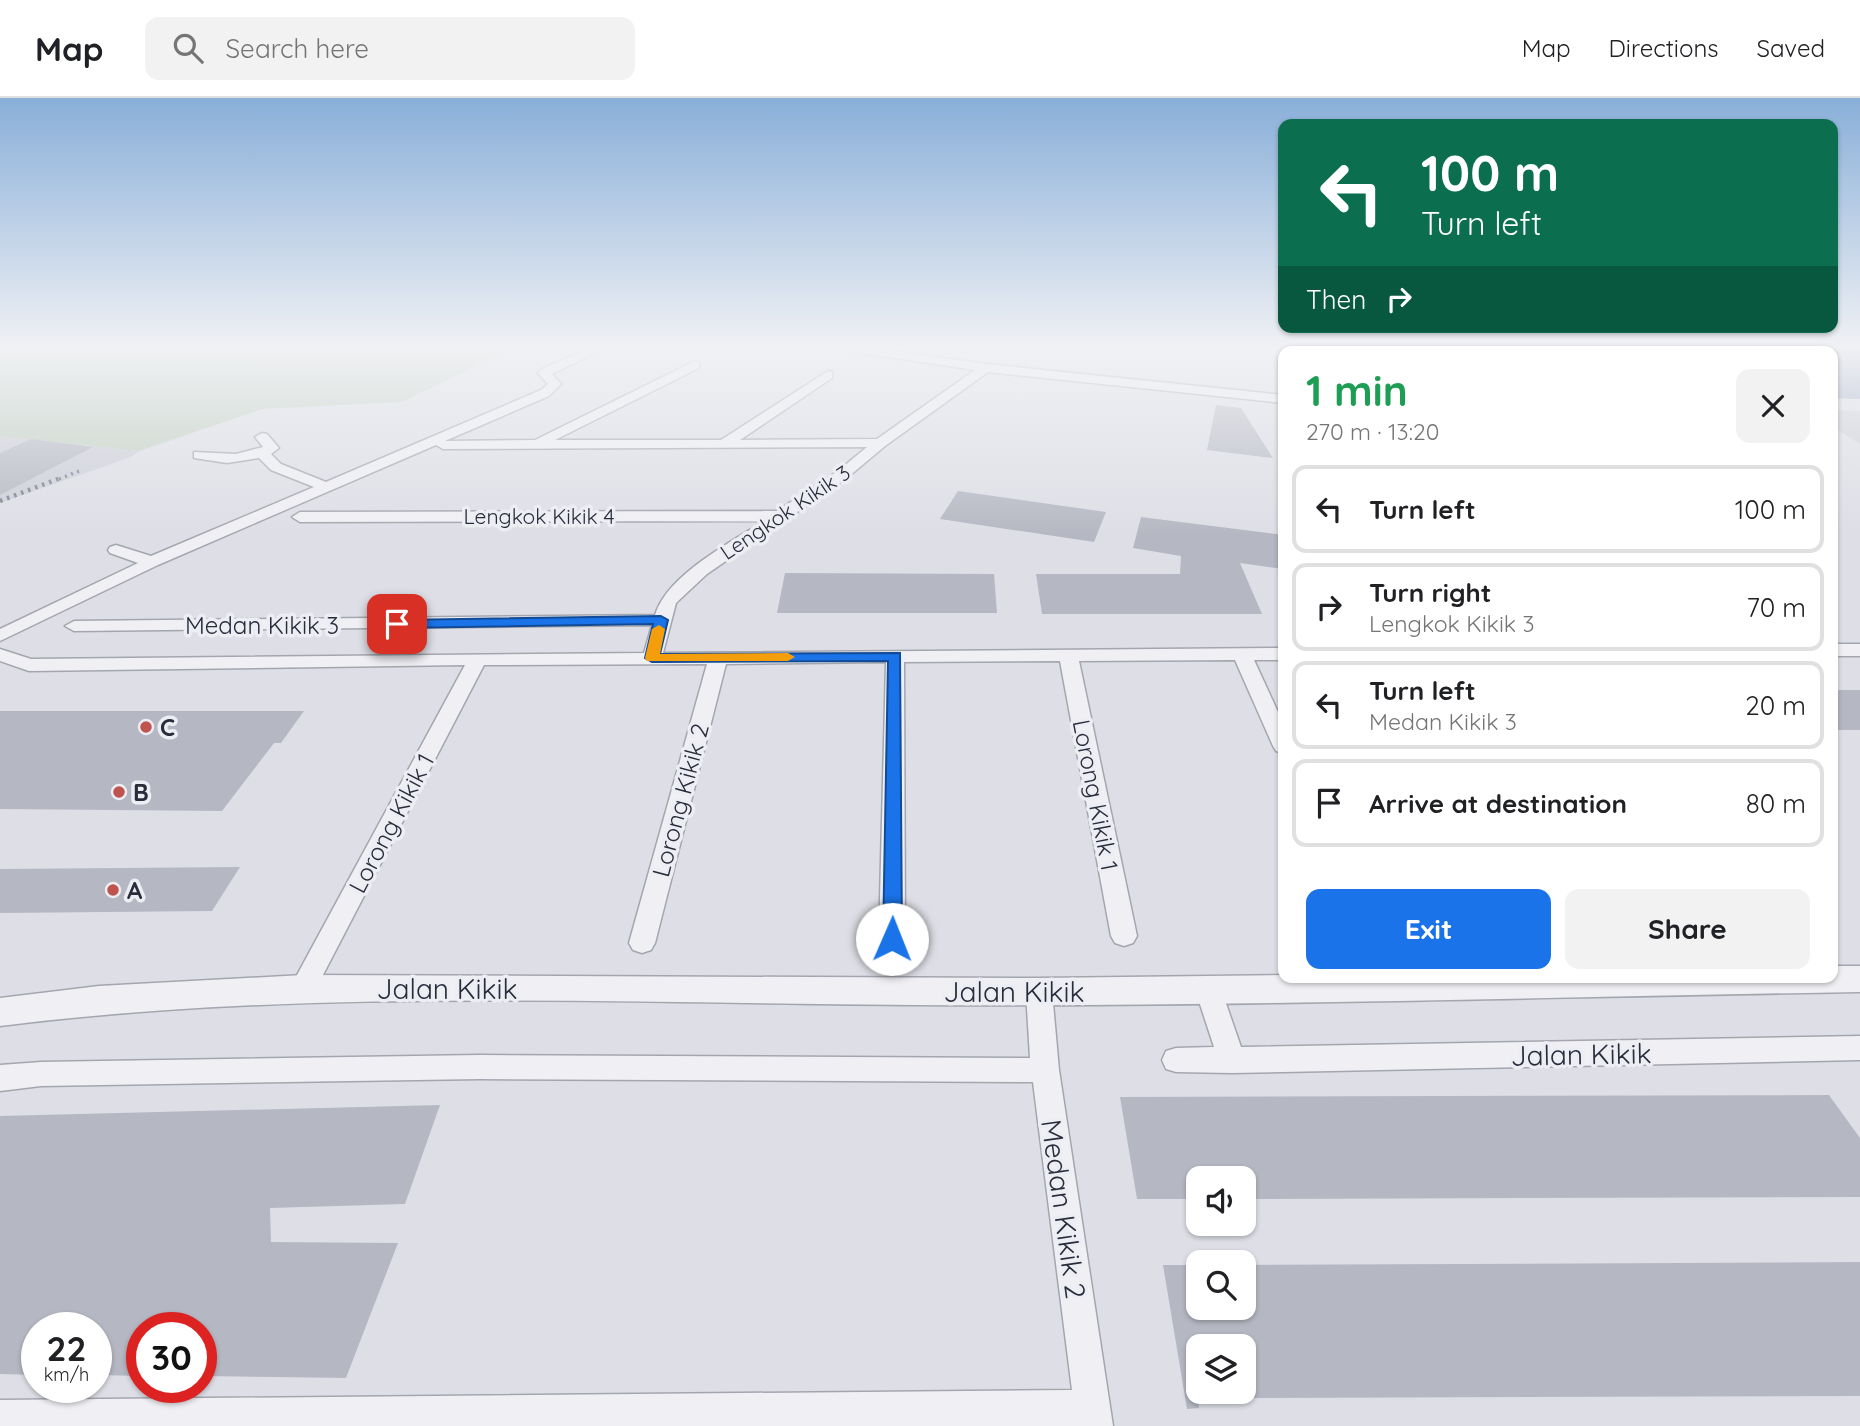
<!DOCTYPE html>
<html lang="en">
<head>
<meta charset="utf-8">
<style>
  body { margin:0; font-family:Quicksand,sans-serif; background:#f2f2f2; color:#202124; height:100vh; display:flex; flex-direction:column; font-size:26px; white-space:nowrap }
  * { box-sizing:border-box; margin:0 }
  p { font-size:23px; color:#757577 }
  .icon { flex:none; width:38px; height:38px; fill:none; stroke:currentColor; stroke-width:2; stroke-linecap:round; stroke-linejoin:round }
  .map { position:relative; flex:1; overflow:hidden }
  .drawer { position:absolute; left:1278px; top:248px; width:560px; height:637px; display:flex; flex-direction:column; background:#fff; border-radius:14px; box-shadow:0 2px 5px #0004 }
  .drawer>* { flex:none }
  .banner { position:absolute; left:1278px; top:21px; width:560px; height:214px; border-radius:14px; box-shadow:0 2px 5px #0004; background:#0b6e4f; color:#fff; overflow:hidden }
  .tools { position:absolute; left:1186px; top:1068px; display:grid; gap:14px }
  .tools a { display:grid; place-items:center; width:70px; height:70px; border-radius:14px; background:#fff; box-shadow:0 2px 5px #0004; font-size:35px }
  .speed { position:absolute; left:21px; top:1214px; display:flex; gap:14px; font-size:35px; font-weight:700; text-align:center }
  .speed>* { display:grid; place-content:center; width:91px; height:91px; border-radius:50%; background:#fff; box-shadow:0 2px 5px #0004; line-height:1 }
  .speed small { font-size:18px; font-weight:400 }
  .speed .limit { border:10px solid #d22; background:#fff; color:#111 }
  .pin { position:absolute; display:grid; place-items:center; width:60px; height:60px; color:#fff; margin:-30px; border-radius:14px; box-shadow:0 4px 10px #0006 }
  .me { position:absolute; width:77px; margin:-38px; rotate:1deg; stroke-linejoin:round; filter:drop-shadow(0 0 5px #0008) }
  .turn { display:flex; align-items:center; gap:24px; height:147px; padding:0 28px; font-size:32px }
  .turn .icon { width:91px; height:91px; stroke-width:2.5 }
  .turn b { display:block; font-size:49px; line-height:60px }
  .then { display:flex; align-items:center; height:66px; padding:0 28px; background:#0003; gap:14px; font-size:26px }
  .round { display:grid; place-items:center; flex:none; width:74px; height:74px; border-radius:14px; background:#f2f2f2 }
  .headline { display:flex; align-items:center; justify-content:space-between; height:119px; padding:0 28px }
  h1 { font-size:42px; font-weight:700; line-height:52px; color:#1e9e55 }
  .cta { display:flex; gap:14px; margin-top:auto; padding:14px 28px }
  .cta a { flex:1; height:80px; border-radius:14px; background:#1a73e8; color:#fff; font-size:28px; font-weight:700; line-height:80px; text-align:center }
  .cta a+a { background:#f2f2f2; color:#202124 }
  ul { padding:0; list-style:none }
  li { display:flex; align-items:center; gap:21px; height:88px; margin:0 14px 10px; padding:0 14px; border:4px solid #e0e0e0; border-radius:14px }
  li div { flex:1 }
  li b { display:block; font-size:26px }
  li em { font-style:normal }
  header { display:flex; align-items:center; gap:42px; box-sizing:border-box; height:98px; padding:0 35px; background:#fff; border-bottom:2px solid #e0e0e0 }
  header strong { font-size:33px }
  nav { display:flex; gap:38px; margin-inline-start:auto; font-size:24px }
  .search { width:490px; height:63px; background:#f2f2f2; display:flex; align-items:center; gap:18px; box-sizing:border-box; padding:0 24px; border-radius:14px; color:#757577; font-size:26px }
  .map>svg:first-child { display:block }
  .built { fill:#ccced7 }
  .green { fill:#c0cfc0 }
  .water { fill:#9ca7c2 }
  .building { fill:#b5b8c2 }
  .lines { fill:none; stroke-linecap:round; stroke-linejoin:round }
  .minor-casing { stroke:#a4a6af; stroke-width:3 }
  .tertiary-casing { stroke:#a4a6af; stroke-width:3 }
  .minor { fill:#f0f0f4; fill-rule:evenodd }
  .tertiary { fill:#f0f0f4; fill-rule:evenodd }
  .rail-far1 { stroke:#797d8d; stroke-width:3.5; stroke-dasharray:2 4.5; stroke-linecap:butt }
  .rail { stroke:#797d8d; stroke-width:4.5; stroke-dasharray:2.5 5; stroke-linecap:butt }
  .route { fill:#1a73e8; stroke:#114b97; stroke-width:2 }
  .slow { fill:#f59e0b }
  .poi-dot { fill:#bf534e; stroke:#edeef4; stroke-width:2.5 }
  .labels { text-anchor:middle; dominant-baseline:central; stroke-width:7; stroke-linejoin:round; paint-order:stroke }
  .far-street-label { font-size:21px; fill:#292c3b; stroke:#edeef4 }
  .street-label { font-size:24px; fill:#292c3b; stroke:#edeef4 }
  .poi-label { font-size:24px; font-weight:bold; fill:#292c3b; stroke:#edeef4; text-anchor:start }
  .near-street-label { font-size:28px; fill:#292c3b; stroke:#edeef4 }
</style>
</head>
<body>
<header>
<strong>Map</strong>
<div class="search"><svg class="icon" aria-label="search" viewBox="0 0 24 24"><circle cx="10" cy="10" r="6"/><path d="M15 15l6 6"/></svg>Search here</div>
<nav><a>Map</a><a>Directions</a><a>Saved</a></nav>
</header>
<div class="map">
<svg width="1860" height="1328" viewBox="0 0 1860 1328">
  <rect width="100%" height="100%" fill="#dedfe6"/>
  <g class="built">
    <polygon points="1832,312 1860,313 1860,346 1832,328"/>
    <polygon points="0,338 139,353 131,359 0,405"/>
  </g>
  <polygon class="green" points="0,251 511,251 402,304 263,311 139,353 0,338"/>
  <polygon class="water" points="1283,251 1860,251 1860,301 1832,300 1832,254 1300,254"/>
  <g class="building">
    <polygon points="1216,307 1241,310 1273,360 1207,352"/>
    <polygon points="31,341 93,349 0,397 0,355"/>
    <polygon points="958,393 1106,414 1094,444 940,421"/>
    <polygon points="1141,419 1283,437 1283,471 1240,465 1262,516 1042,516 1036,476 1180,476 1181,458 1133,450"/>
    <polygon points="785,475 994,476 997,515 777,515"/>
    <rect x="1832" y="592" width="28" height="40"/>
    <polygon points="0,613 304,613 281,645 274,645 222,713 0,711"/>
    <polygon points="240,769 212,813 0,815 0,771"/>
    <polygon points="1829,997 1860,1040 1860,1099 1244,1101 1244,1080 1199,1080 1199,1101 1137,1101 1120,999"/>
    <polygon points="440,1007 405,1106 270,1110 271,1144 398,1145 346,1280 201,1278 201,1230 142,1230 142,1278 96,1277 96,1230 37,1230 37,1277 0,1276 0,1018"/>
    <polygon points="1860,1164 1860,1298 1244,1300 1244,1248 1199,1248 1199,1310 1187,1311 1163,1167 1199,1167 1199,1209 1244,1209 1244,1167"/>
  </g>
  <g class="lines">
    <defs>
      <g id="minor">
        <path d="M588 251H603L552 276 561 286 549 298 445 343 535 342 695 263 699 264V270L555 342H721L828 273 832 274V280L740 342 877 341 975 272 855 254 849 251H879L986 266 1283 297V305L988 274 885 348 848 379 707 476 676 505 663 555 1283 550V562H1254L1283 625V655L1276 653 1273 648 1235 562 1079 563 1137 838 1133 845 1124 848 1115 845 1111 838 1060 563 904 564 905 841 901 848 892 851 883 848 879 841 886 564 726 566 655 845 651 852 642 855 633 852 629 845 707 566 484 567 312 898 303 901 294 898 290 890 465 567 29 573 0 563V551L31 561 644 555 652 527 74 533 65 528 74 523 655 517C667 477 730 445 764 423L300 424 292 419 300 414 777 413 838 373 867 349 443 351 436 347 158 467 0 543V531L138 465 110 455 108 452 110 449 116 447 151 458 314 389 271 372 259 360 227 365 194 360V354L236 356 263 349 255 339 262 335 267 336 279 350 271 356 281 366 326 384 541 292 548 286 538 275 540 272Z"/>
        <rect x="1832" y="546" width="28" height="12"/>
        <polygon points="1208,880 1217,883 1221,891 1241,949 1860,938 1860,962 1232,975 1176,974 1166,971 1162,962 1166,953 1176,950 1214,949 1195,891 1199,883"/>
        <polygon points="1039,883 1048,886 1052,894 1059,972 1113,1328 0,1328 0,1302 1072,1292 1033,984 480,981 41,988 0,993 0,967 41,964 480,957 1030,960 1026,894 1030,886"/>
      </g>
      <path id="tertiary" d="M1832 868H1860V894C1545 899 1230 909 915 907 610 905 303 890 0 928V900L99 888 303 877 1039 880 1283 877V880H1832Z"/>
    </defs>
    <use href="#minor" class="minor-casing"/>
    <use href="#tertiary" class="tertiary-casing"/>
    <use href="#minor" class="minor"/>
    <use href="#tertiary" class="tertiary"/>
    <polyline class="rail-far1" points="59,381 79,373"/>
    <polyline class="rail" points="0,403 63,379"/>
  </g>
  <linearGradient id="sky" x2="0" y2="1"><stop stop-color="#89afd9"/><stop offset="0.57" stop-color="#f0f1f4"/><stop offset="1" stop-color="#f0f1f4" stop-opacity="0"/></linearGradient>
  <rect width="1860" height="437" fill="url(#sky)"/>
  <polygon class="route" points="661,518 668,522 660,556 900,555 902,841 899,846 892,848 886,846 883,841 888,563 652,564 645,560 653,526 397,530 390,526 397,522"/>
  <polygon class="slow" points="659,527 665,531 660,556 788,555 795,559 788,563 647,563 645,560 652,531"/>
  <g class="poi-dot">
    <circle cx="146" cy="629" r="7"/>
    <circle cx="119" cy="694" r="7"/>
    <circle cx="113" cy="792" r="7"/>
  </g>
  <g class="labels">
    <g class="far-street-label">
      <text transform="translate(785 414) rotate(-34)">Lengkok Kikik 3</text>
      <text x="539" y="418">Lengkok Kikik 4</text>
    </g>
    <g class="street-label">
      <text x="262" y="527">Medan Kikik 3</text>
      <text transform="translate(1096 697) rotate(79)">Lorong Kikik 1</text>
      <text transform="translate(680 702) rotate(-75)">Lorong Kikik 2</text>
      <text transform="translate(391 725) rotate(-62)">Lorong Kikik 1</text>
    </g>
    <g class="poi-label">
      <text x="160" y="629">C</text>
      <text x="133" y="694">B</text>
      <text x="127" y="792">A</text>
    </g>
    <g class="near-street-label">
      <text x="447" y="890">Jalan Kikik</text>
      <text x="1014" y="893">Jalan Kikik</text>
      <text transform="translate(1581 956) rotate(-1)">Jalan Kikik</text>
      <text transform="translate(1064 1111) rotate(82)">Medan Kikik 2</text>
    </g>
  </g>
</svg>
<div class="tools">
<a><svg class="icon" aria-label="sound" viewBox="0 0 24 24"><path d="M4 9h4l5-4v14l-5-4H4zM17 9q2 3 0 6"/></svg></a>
<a><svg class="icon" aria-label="search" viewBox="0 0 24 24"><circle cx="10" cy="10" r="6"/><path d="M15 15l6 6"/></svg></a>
<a><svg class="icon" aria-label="layers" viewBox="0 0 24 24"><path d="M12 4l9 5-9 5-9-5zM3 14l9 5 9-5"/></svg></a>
</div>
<div class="speed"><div>22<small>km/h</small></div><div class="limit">30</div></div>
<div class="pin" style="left:397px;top:526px;background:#d93025"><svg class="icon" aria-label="arrive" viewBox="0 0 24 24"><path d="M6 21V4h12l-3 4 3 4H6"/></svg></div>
<svg class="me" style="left:892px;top:841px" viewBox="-20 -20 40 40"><circle r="19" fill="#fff"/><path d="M0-13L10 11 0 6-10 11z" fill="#1a73e8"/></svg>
<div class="banner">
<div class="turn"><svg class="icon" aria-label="left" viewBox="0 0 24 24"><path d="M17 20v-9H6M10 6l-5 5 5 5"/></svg><div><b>100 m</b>Turn left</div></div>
<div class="then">Then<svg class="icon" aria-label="right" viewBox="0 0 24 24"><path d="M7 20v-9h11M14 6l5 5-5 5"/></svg></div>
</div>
<section class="drawer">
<div class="headline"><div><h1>1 min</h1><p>270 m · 13:20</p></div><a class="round"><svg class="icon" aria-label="close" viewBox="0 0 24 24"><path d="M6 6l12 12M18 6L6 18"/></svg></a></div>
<ul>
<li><svg class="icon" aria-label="left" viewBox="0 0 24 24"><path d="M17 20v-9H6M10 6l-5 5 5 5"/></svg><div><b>Turn left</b></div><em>100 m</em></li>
<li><svg class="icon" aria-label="right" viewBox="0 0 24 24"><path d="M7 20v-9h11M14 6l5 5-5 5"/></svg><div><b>Turn right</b><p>Lengkok Kikik 3</p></div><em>70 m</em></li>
<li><svg class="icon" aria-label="left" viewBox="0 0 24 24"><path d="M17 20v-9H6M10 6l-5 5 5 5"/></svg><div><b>Turn left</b><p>Medan Kikik 3</p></div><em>20 m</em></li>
<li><svg class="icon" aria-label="arrive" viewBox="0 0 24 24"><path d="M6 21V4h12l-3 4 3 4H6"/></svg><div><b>Arrive at destination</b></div><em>80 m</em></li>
</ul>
<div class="cta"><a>Exit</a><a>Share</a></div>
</section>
</div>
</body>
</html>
